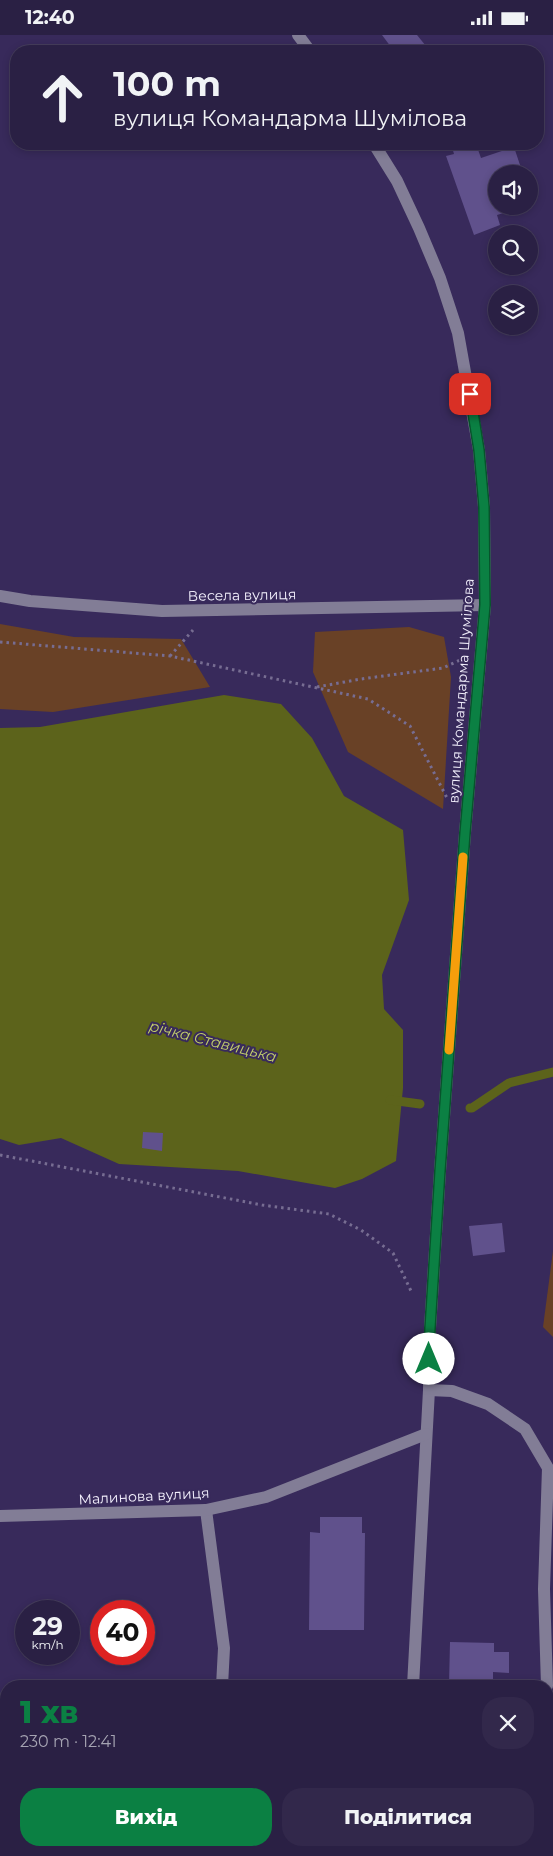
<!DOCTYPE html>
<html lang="uk">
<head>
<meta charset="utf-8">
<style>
  body { margin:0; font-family:Montserrat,sans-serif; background:#32284b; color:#f1f3f6; height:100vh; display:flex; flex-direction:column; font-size:19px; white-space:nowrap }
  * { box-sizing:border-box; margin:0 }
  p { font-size:16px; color:#a5a3b2 }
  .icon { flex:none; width:28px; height:28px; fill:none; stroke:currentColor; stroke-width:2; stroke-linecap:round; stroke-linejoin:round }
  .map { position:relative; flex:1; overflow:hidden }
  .panel { position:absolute; left:0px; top:1645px; width:554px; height:176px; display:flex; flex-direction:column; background:#2a2044; border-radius:20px 20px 0 0; box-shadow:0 2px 8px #0003,0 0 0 1px #463e5d }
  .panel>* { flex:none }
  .hud { position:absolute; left:10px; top:10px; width:534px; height:105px; border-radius:20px; box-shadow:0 2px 8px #0003,0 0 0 1px #463e5d; background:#2a2044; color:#f1f3f6; overflow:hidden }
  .tools { position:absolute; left:488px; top:130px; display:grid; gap:10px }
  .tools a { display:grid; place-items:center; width:50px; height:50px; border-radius:50%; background:#2a2044; box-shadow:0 2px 8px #0003,0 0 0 1px #463e5d; font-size:25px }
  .speed { position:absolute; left:15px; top:1565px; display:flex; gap:10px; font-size:25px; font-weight:700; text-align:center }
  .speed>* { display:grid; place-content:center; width:65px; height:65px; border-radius:50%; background:#2a2044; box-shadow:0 2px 8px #0003,0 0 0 1px #463e5d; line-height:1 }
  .speed small { font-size:12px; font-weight:400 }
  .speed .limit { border:8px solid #d22; background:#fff; color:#111 }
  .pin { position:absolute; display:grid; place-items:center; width:42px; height:42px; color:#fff; margin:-21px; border-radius:10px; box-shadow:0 2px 8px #0006 }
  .me { position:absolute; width:55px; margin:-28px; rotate:0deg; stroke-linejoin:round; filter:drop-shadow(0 0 4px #0008) }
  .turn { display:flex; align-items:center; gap:18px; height:105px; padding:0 20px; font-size:22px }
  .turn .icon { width:65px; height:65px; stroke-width:2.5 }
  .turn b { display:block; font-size:35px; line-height:42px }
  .round { display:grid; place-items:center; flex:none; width:52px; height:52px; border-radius:20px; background:#32284b }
  .head { display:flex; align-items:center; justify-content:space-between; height:85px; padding:0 20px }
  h1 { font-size:30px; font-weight:800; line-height:38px; color:#0b8043 }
  .primary-button { display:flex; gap:10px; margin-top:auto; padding:10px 20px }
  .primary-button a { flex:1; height:58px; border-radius:20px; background:#0b8043; color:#fff; font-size:20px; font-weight:800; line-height:58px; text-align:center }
  .primary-button a+a { background:#32284b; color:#f1f3f6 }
  .status { display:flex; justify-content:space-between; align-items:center; height:35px; padding:0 25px; background:#2a2044; direction:ltr }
  .status svg { height:14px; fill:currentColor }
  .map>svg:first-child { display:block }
  .green { fill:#694126 }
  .water { fill:#5c631b }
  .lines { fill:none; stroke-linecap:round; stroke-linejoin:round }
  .stream { stroke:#5c631b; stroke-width:9 }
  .building { fill:#60518c }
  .path { stroke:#776d92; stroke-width:3; stroke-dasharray:2.5 4; stroke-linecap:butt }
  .minor { stroke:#827d96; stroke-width:12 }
  .route-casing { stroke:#07532c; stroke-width:12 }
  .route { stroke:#0b8043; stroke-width:9 }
  .slow { stroke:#f59e0b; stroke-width:9 }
  .labels { text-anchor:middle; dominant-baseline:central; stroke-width:4; stroke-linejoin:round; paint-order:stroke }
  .street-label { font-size:14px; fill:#f2effc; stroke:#382a5b }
  .water-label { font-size:15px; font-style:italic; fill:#c2ce6c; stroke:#382a5b }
</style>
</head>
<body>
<div class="status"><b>12:40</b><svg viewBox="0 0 49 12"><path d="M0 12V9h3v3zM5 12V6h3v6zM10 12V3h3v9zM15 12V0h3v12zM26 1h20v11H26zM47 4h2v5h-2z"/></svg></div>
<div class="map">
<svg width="553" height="1821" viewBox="0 0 553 1821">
  <rect width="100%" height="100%" fill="#382a5b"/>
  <g class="green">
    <polygon points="0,589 74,602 181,604 210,652 53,677 0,674"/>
    <polygon points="409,592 444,602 451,642 443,774 348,717 313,637 315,597"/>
    <polygon points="553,1216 553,1302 543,1292"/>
  </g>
  <polygon class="water" points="224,660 281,669 312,703 344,761 403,795 409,865 382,940 384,974 403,995 403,1053 396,1126 362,1144 335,1153 238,1136 119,1129 61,1103 19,1110 0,1104 0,693 40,692"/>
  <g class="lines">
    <g class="stream">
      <polyline points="390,1065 420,1069"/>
      <polyline points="470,1073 472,1073 509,1048 553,1037"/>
    </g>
  </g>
  <g class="building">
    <polygon points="382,0 417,0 430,16 394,16"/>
    <polygon points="461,109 476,109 481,123 514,112 523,139 496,139 496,171 523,172 497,180 500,190 474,200 446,121 454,119 452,112"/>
    <polygon points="143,1097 163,1098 162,1116 142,1113"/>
    <polygon points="502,1188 505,1217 473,1221 469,1191"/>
    <polygon points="320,1482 362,1482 362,1498 365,1498 364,1595 309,1595 310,1497 320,1498"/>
    <polygon points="450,1607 494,1608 494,1617 509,1617 509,1638 493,1637 493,1651 449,1650"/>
  </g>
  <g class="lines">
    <g class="path">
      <polyline points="0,607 170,621 368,664 410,691 447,763"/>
      <polyline points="170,621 193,595"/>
      <polyline points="317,652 361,644 443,633 460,625"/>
      <polyline points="0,1120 262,1170 329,1179 361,1195 393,1218 411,1256"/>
    </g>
    <g class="minor">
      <polyline points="298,0 310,16"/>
      <polyline points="374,109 397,146 419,193 440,243 458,298 479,415 484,472 485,570 465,798 440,1136 430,1293 429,1355 413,1651"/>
      <polyline points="0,561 30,566 162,576 485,570"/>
      <polyline points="429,1355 452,1356 488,1369 525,1394 548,1433 544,1554 547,1651"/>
      <polyline points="206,1475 224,1613 222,1651"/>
      <polyline points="0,1481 206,1475 266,1462 426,1399"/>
      <polyline points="548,1663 550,1736 549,1821"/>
      <polyline points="214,1815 214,1821"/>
      <polyline points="404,1821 404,1815"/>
    </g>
  </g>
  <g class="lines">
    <defs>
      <polyline id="route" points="429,1324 430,1293 440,1136 465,798 485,570 484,472 479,415 470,359"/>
    </defs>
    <use href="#route" class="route-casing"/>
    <use href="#route" class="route"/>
    <polyline class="slow" points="449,1015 463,822"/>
  </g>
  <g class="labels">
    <g class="street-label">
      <text transform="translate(242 560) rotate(-1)">Весела вулиця</text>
      <text transform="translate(461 656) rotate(-86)">вулиця Командарма Шумілова</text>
      <text transform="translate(144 1461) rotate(-3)">Малинова вулиця</text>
    </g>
    <g class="water-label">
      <text transform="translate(213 1006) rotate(14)">річка Ставицька</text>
    </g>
  </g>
</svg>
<div class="tools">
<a><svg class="icon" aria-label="sound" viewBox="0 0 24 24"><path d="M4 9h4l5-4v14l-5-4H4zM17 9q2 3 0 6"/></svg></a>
<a><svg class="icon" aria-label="search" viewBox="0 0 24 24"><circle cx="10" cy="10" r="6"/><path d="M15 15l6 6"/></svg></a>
<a><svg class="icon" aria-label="layers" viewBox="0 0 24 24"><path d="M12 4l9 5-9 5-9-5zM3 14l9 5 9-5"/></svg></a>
</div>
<div class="speed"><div>29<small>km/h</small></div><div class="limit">40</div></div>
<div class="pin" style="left:470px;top:359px;background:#d93025"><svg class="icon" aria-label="arrive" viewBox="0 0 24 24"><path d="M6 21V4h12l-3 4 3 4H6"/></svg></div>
<svg class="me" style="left:429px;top:1324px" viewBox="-20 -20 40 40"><circle r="19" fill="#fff"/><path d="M0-13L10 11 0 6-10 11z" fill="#0b8043"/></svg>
<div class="hud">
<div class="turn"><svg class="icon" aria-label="ahead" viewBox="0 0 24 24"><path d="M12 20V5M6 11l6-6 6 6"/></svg><div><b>100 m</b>вулиця Командарма Шумілова</div></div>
</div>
<section class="panel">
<div class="head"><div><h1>1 хв</h1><p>230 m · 12:41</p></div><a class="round"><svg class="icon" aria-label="close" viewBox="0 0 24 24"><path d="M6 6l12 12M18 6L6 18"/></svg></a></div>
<div class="primary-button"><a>Вихід</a><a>Поділитися</a></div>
</section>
</div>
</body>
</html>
